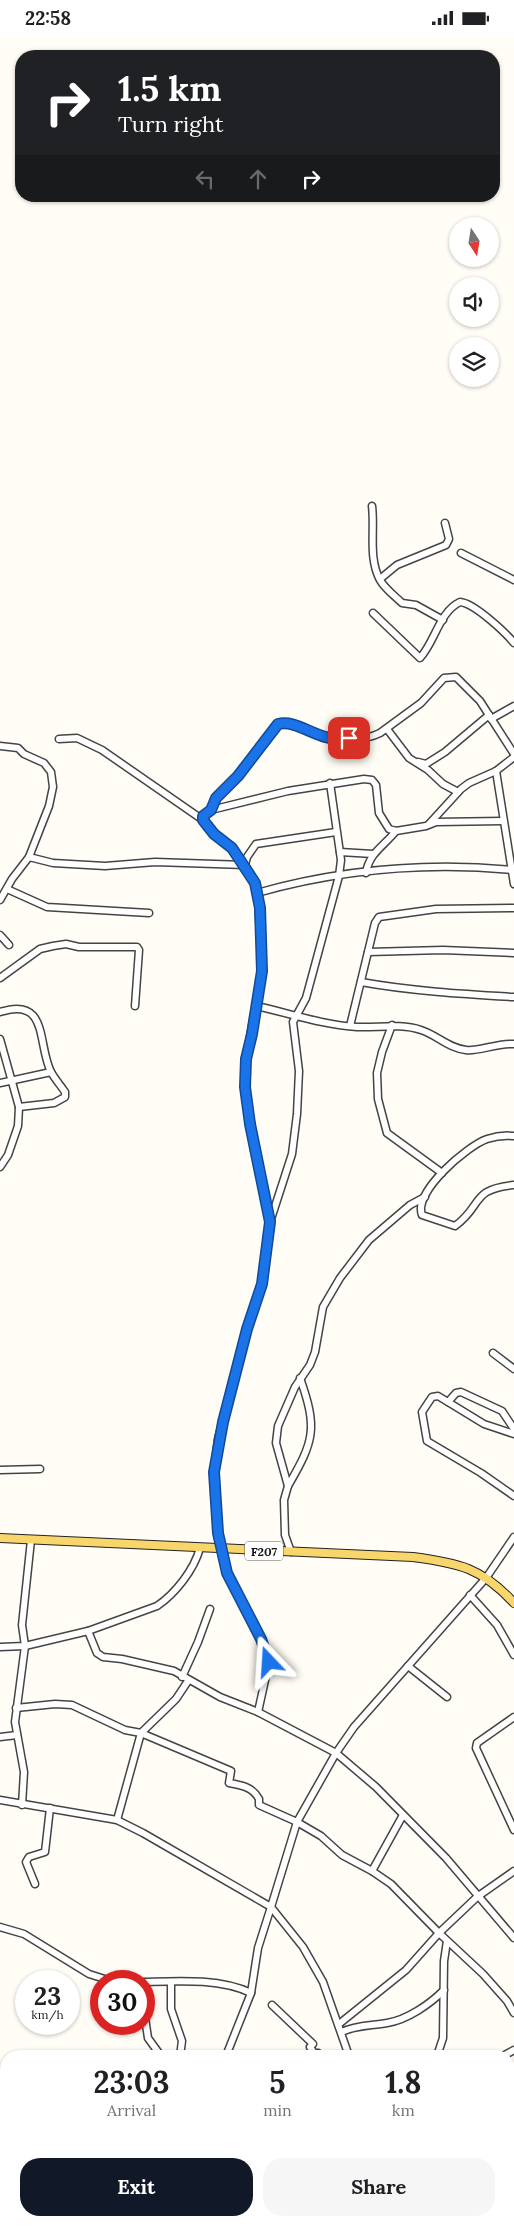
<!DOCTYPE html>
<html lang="en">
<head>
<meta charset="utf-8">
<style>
  body { margin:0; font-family:Lora,serif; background:#f6f6f6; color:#202124; height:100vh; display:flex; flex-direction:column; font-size:19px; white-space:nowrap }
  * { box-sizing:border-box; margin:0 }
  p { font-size:16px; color:#757577 }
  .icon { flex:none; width:28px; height:28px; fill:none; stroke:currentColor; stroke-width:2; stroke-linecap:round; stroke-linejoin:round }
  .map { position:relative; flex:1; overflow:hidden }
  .details { position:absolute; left:0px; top:2015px; width:515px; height:176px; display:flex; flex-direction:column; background:#fff; border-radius:20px 20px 0 0; box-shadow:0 1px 4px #0004 }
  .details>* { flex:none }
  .hud { position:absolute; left:15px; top:15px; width:485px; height:152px; border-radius:20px; box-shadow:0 1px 4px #0004; background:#202124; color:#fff; overflow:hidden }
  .needle { width:32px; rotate:168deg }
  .tools { position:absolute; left:449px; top:182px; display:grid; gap:10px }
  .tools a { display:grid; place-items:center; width:50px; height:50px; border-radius:50%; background:#fff; box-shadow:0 1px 4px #0004; font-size:25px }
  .speed { position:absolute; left:15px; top:1935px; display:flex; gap:10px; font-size:25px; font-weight:700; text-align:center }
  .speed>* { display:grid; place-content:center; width:65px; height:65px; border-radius:50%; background:#fff; box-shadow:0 1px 4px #0004; line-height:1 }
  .speed small { font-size:12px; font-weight:400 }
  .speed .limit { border:8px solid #d22; background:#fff; color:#111 }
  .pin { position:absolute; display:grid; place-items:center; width:42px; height:42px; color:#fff; margin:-21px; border-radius:10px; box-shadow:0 2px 8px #0006 }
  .me { position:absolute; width:55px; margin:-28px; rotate:340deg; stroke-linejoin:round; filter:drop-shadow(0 0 4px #0008) }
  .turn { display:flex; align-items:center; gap:18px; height:105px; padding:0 20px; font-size:22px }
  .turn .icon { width:65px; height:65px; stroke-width:2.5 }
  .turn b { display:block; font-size:35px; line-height:42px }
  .lanes { display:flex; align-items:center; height:48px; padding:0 20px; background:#0003; justify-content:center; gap:25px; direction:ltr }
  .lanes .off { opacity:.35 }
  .eta { display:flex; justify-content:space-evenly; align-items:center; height:85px; text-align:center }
  .eta b { font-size:30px; font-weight:700; line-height:35px }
  .action { display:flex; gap:10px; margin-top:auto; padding:10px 20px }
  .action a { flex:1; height:58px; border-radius:20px; background:#111827; color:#fff; font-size:20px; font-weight:700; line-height:58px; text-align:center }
  .action a+a { background:#f6f6f6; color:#202124 }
  .status { display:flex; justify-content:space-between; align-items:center; height:35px; padding:0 25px; background:#fff; direction:ltr }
  .status svg { height:14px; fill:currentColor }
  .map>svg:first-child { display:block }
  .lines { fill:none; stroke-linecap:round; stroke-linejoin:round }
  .minor-casing { stroke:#444; stroke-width:9 }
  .major-casing { stroke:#222; stroke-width:10 }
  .minor { stroke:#fff; stroke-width:6 }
  .major { stroke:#f9d66b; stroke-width:8 }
  .route-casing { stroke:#114b97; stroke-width:12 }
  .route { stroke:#1a73e8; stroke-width:9 }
  .labels { text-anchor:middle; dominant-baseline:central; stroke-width:5; stroke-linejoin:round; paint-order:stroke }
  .shield { fill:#fff; stroke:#585858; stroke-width:1 }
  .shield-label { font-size:12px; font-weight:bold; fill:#111 }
</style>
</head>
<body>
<div class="status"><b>22:58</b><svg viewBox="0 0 49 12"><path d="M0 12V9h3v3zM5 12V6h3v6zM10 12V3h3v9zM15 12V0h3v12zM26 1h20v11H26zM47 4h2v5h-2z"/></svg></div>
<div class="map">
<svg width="514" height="2191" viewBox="0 0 514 2191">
  <rect width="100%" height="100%" fill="#fffdf5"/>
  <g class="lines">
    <defs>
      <g id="minor">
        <path d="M372 471C375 495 368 523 380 545 385 554 395 561 402 568L416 570 443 585"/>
        <polyline points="461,518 514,545"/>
        <polyline points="380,544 397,530 446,510 449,504 445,488"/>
        <path d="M373 578 420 623C435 607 439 577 460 567 474 568 505 597 514 608"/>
        <polyline points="491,684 514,671"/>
        <polyline points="387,694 409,723 428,735 443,749 458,757"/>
        <polyline points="59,704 77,703 102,715 203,785"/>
        <polyline points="0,711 18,713 24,719 44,728 51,737 53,752 49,771 29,822 12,844 0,865"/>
        <polyline points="418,727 426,729 445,717 489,680"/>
        <polyline points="496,736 514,849"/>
        <path d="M211 775 216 763 238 741 278 689C293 686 308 697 322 702 337 708 366 705 380 698L421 668 444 643 456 642 480 666 514 719"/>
        <polyline points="429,789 461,754 469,748 496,736 514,722"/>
        <polyline points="340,817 373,819"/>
        <polyline points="29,822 53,828 105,831 155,827 245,830 247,822 256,809 336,797"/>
        <path d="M366 838C369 818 384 811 396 796"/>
        <polyline points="7,854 47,872 149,878"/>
        <path d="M257 858C339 835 427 827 512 835"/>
        <polyline points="0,900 9,910"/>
        <polyline points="368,917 443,915 514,918"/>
        <polyline points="0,943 40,914 53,911 66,909 79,912 137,912 139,915 135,971"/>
        <path d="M361 947C411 956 463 959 514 962"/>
        <path d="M256 971C289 978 323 990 357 992 378 993 400 988 421 995 437 1000 448 1013 466 1015 477 1017 497 1008 514 1009"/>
        <path d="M0 977C49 961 37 1009 51 1037 55 1044 61 1051 65 1057V1062L54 1068 19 1072"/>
        <polyline points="392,990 382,1017 377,1038 378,1064 387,1098 442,1138"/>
        <polyline points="350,991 375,888 379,882 436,874 514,873"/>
        <polyline points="0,1004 19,1072 18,1091 8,1120 0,1132"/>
        <polyline points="0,1048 51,1037"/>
        <path d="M514 1101C505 1100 496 1101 487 1104 467 1111 413 1157 422 1180L455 1191C483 1171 470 1154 514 1150"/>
        <polyline points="270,1186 250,1089 245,1051 246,1024 262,936 258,861 255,848 245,830 232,813 214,799 203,785 203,781 211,775 288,756 364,744 372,745 376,750 379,778 389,794 396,796 426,791 436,787 503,786"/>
        <polyline points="493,1318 514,1334"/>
        <polyline points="448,1367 484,1389 514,1399"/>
        <polyline points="514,1394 502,1376 461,1357 456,1358 448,1367 438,1361 432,1362 422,1377 427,1406 481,1438 514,1461"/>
        <polyline points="0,1435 40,1434"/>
        <path d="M288 1451C314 1406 318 1394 300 1343"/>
        <polyline points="291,1517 285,1500 284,1465 288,1451 276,1408 278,1391 295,1352 310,1330 315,1317 323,1272 340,1243 369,1205 410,1170 425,1162"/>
        <polyline points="470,1560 497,1590 514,1620"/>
        <polyline points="88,1596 97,1618 103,1622 122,1624 174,1636 220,1662 258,1677 336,1718 376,1752 446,1823 514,1903"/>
        <path d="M0 1612 25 1611 88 1596 157 1571C175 1559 194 1535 200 1513"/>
        <polyline points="408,1631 447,1662"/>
        <polyline points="182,1642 198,1607 210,1574"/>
        <path d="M16 1673 55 1669 72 1670 125 1695 141 1698 231 1736 229 1748C241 1750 253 1752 259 1764V1770L297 1787 321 1801 342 1820 372 1836 391 1849 439 1898 483 1939 507 1966 514 1978"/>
        <polyline points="258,1677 269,1627 261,1604 227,1538 217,1498 214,1437 218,1404 247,1294 262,1249 270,1187 292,1119 297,1079 299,1036 293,987 306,963 339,841 341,825 330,748"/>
        <polyline points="514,1682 477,1708 476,1713 514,1795"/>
        <polyline points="0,1702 17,1700"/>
        <polyline points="0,1765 117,1785 143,1798 271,1872 258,1913 251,1958 226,2021"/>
        <polyline points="22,1770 24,1737 15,1687 25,1611 22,1590 31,1505"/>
        <polyline points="117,1785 141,1698 176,1664 188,1646"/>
        <polyline points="372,1836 403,1780"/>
        <polyline points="35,1849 26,1827 29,1822 45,1817 50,1773"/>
        <polyline points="0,1892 24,1899 89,1939 111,1946"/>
        <path d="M144 1947C177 1946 220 1943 251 1958"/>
        <polyline points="171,1947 171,1974 182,2006 180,2021"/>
        <polyline points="272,1970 313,2009 310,2012 314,2018 318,2018 317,2021"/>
        <polyline points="144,1976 148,2003 161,2021"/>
        <polyline points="339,1989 406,1935 439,1898 477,1862 514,1836"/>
        <path d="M342 1997C356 1990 371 1991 387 1988 407 1985 430 1969 444 1955"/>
        <polyline points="349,2021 323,1947 303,1912 271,1872 297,1787 336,1718 354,1692 486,1543 514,1502"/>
        <polyline points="437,2021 443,2003 444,1926 447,1906"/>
        <polyline points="503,2021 514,2015"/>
        <polyline points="0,2128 6,2133"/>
        <polyline points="509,2142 514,2139"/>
        <polyline points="509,2181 513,2191"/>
        <polyline points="12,2185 21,2191"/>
        <polyline points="58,2185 59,2191"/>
        <polyline points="392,2185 393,2191"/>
        <polyline points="176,2191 178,2185"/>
        <polyline points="298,2191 309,2185"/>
        <polyline points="430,2191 441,2185"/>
      </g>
      <path id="major" d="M0 1503 413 1522C459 1528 482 1533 514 1568"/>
    </defs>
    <use href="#minor" class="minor-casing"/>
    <use href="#major" class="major-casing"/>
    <use href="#minor" class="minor"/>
    <use href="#major" class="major"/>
  </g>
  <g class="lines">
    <defs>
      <path id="route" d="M269 1627 261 1604 227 1538 218 1498 214 1437 223 1387 247 1294 262 1249 270 1187 250 1089 245 1052 246 1024 252 999 262 936 260 873 255 848 232 813 214 799 203 785V781L211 775 216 763 238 741 278 689C300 684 319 709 349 703"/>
    </defs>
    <use href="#route" class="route-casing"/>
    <use href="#route" class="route"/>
  </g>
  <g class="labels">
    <rect class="shield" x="245" y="1506.5" width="38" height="19" rx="4"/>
    <g class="shield-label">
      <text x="264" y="1516">F207</text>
    </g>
  </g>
</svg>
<div class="tools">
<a><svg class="needle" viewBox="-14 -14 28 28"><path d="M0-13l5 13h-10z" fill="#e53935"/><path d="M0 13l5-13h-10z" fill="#757577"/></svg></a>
<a><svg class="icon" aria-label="sound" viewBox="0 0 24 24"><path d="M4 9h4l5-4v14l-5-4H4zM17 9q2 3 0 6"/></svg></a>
<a><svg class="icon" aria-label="layers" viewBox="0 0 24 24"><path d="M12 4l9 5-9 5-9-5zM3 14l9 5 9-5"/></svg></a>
</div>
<div class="speed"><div>23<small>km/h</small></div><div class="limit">30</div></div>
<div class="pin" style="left:349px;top:703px;background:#d93025"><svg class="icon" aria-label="arrive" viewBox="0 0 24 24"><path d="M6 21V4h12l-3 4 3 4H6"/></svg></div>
<svg class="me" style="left:269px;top:1627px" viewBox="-20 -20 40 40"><path d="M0-17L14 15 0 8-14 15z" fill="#1a73e8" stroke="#fff" stroke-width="4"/></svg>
<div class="hud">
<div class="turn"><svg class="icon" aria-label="right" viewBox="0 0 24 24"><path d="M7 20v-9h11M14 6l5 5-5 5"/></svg><div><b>1.5 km</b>Turn right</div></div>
<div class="lanes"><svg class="icon off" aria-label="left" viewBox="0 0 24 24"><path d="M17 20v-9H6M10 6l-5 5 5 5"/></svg><svg class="icon off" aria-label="ahead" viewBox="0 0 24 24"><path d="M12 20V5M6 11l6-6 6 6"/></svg><svg class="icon" aria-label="right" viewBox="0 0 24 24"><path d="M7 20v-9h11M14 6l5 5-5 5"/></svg></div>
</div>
<section class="details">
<div class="eta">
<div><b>23:03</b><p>Arrival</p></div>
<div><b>5</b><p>min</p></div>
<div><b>1.8</b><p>km</p></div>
</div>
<div class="action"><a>Exit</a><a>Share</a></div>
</section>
</div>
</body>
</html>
